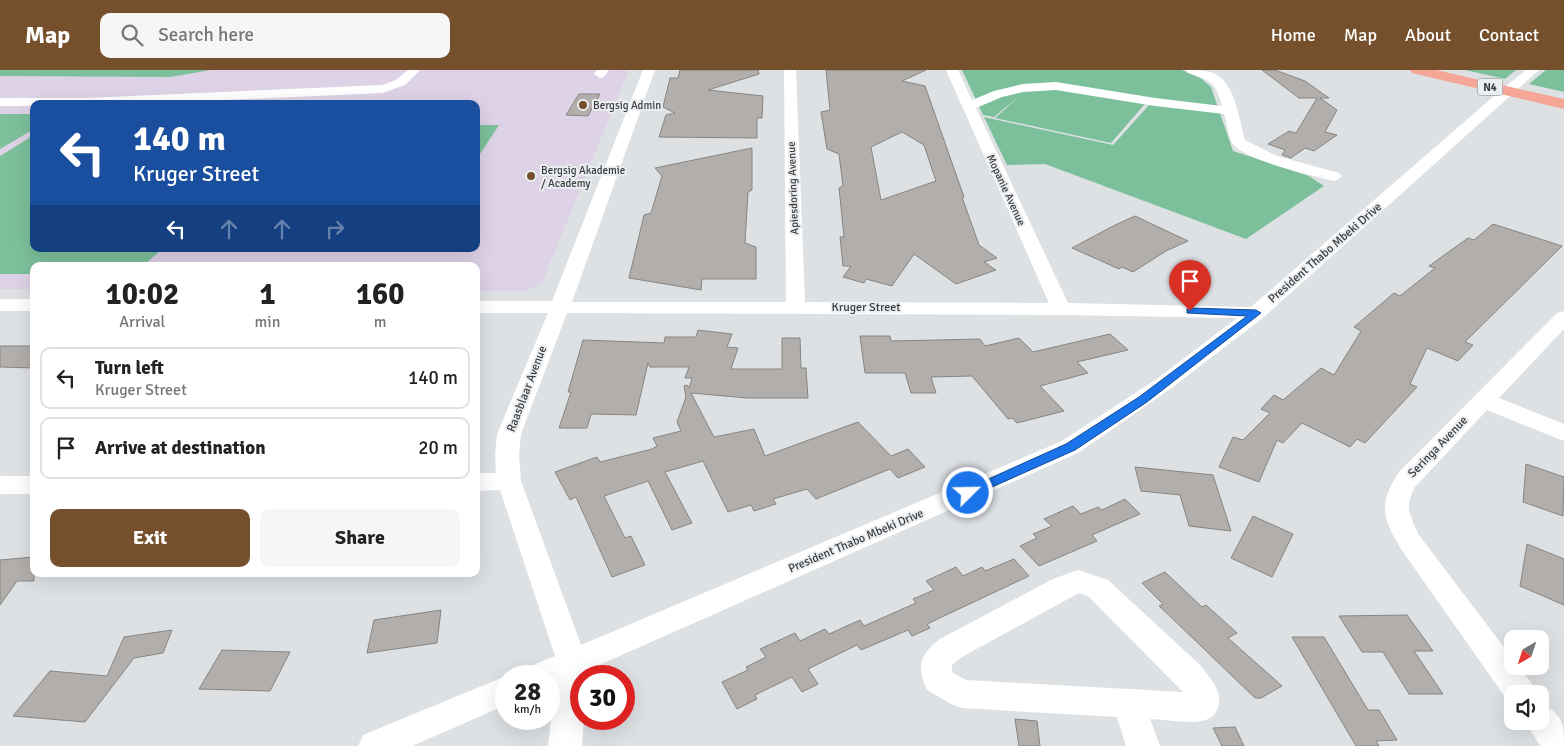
<!DOCTYPE html>
<html lang="en">
<head>
<meta charset="utf-8">
<style>
  body { margin:0; font-family:Signika,sans-serif; background:#f6f6f6; color:#222; height:100vh; display:flex; flex-direction:column; font-size:19px; white-space:nowrap }
  * { box-sizing:border-box; margin:0 }
  p { font-size:16px; color:#767676 }
  .icon { flex:none; width:28px; height:28px; fill:none; stroke:currentColor; stroke-width:2; stroke-linecap:round; stroke-linejoin:round }
  .map { position:relative; flex:1; overflow:hidden }
  .details { position:absolute; left:30px; top:192px; width:450px; height:315px; display:flex; flex-direction:column; background:#fff; border-radius:10px; box-shadow:0 5px 20px #0002 }
  .details>* { flex:none }
  .top-card { position:absolute; left:30px; top:30px; width:450px; height:152px; border-radius:10px; box-shadow:0 5px 20px #0002; background:#1a4fa0; color:#fff; overflow:hidden }
  .needle { width:32px; rotate:219deg }
  .buttons { position:absolute; left:1504px; top:560px; display:grid; gap:10px }
  .buttons a { display:grid; place-items:center; width:45px; height:45px; border-radius:10px; background:#fff; box-shadow:0 5px 20px #0002; font-size:25px }
  .speed { position:absolute; left:495px; top:595px; display:flex; gap:10px; font-size:25px; font-weight:700; text-align:center }
  .speed>* { display:grid; place-content:center; width:65px; height:65px; border-radius:50%; background:#fff; box-shadow:0 5px 20px #0002; line-height:1 }
  .speed small { font-size:12px; font-weight:400 }
  .speed .limit { border:8px solid #d22; background:#fff; color:#111 }
  .pin { position:absolute; display:grid; place-items:center; width:42px; height:42px; color:#fff; margin:-51px -21px; border-radius:50% 50% 50% 0; rotate:-45deg; box-shadow:0 0 5px #0007 }
  .pin .icon { rotate:45deg }
  .me { position:absolute; width:55px; margin:-28px; rotate:67deg; stroke-linejoin:round; filter:drop-shadow(0 0 4px #0008) }
  .turn { display:flex; align-items:center; gap:18px; height:105px; padding:0 20px; font-size:22px }
  .turn .icon { width:65px; height:65px; stroke-width:2.5 }
  .turn b { display:block; font-size:35px; line-height:42px }
  .lanes { display:flex; align-items:center; height:48px; padding:0 20px; background:#0003; justify-content:center; gap:25px; direction:ltr }
  .lanes .off { opacity:.35 }
  .eta { display:flex; justify-content:space-evenly; align-items:center; height:85px; text-align:center }
  .eta b { font-size:30px; font-weight:700; line-height:35px }
  .cta { display:flex; gap:10px; margin-top:auto; padding:10px 20px }
  .cta a { flex:1; height:58px; border-radius:10px; background:#76502c; color:#fff; font-size:20px; font-weight:700; line-height:58px; text-align:center }
  .cta a+a { background:#f6f6f6; color:#222 }
  ul { padding:0; list-style:none }
  li { display:flex; align-items:center; gap:15px; height:62px; margin:0 10px 8px; padding:0 10px; border:2px solid #e0e0e0; border-radius:10px }
  li div { flex:1 }
  li b { display:block; font-size:19px }
  li em { font-style:normal }
  header { display:flex; align-items:center; gap:30px; box-sizing:border-box; height:70px; padding:0 25px; background:#76502c; color:#fff }
  header strong { font-size:24px }
  nav { display:flex; gap:28px; margin-inline-start:auto; font-size:18px }
  .search { width:350px; height:45px; background:#f6f6f6; display:flex; align-items:center; gap:12px; box-sizing:border-box; padding:0 18px; border-radius:10px; color:#767676; font-size:19px }
  .map>svg:first-child { display:block }
  .education { fill:#ded2e6; fill-rule:evenodd }
  .green { fill:#7cc09b }
  .building { fill:#b1aeab; stroke:#878582; fill-rule:evenodd }
  .lines { fill:none; stroke-linecap:round; stroke-linejoin:round }
  .minor { fill:#fff; fill-rule:evenodd }
  .highway { fill:#f6a697; fill-rule:evenodd }
  .route { fill:#1a73e8; stroke:#114b97 }
  .poi-dot { fill:#76502c; stroke:#eceff2; stroke-width:2 }
  .labels { text-anchor:middle; dominant-baseline:central; stroke-width:4; stroke-linejoin:round; paint-order:stroke }
  .shield { fill:#eceff2; stroke:#707273; stroke-width:1 }
  .shield-label { font-size:11px; font-weight:bold; fill:#3b3c3d }
  .far-poi-label { font-size:11px; fill:#3b3c3d; stroke:#eceff2; text-anchor:start }
  .far-street-label { font-size:11px; fill:#3b3c3d; stroke:#eceff2 }
  .street-label { font-size:12px; fill:#3b3c3d; stroke:#eceff2 }
</style>
</head>
<body>
<header>
<strong>Map</strong>
<div class="search"><svg class="icon" aria-label="search" viewBox="0 0 24 24"><circle cx="10" cy="10" r="6"/><path d="M15 15l6 6"/></svg>Search here</div>
<nav><a>Home</a><a>Map</a><a>About</a><a>Contact</a></nav>
</header>
<div class="map">
<svg width="1564" height="676" viewBox="0 0 1564 676">
  <rect width="100%" height="100%" fill="#dee1e4"/>
  <path class="education" d="M0 0H629L542 213 525 221H476V196H34V219H0ZM34 34H476V179H34Z"/>
  <g class="green">
    <polygon points="0,0 211,0 170,7 0,6"/>
    <polygon points="962,0 1182,0 1202,9 1211,17 1233,81 1309,106 1324,116 1246,169 1045,94 1007,95 984,47 1113,75 1149,35 1145,34 1111,73 995,48 1022,24 994,47 983,45"/>
    <polygon points="1465,0 1516,0 1505,9"/>
    <polygon points="1546,0 1564,0 1564,22 1529,14"/>
    <polygon points="0,44 34,44 34,59 0,79"/>
    <polygon points="476,55 499,55 476,90"/>
    <polygon points="34,65 34,179 162,179 143,196 34,196 34,204 0,204 0,86"/>
  </g>
  <g class="building">
    <polygon points="680,0 758,0 759,4 708,20 763,26 762,48 757,48 757,68 659,67 666,45 675,43 663,37 670,8 678,8"/>
    <path d="M826 0H926L902 11 925 16 964 127H962L979 175 997 188 984 192 996 200 956 214 914 184 892 216 866 209 864 213 843 207 851 196H843L840 167H844L839 118 843 116 839 84 827 79 821 42 830 40ZM902 62 924 75 936 111 881 130 871 77Z"/>
    <polygon points="1262,0 1275,0 1305,11 1329,28 1320,28 1337,40 1325,62 1337,65 1314,81 1305,78 1291,88 1282,85 1285,80 1268,74 1289,61 1296,63 1317,28 1299,28"/>
    <polygon points="579,24 600,24 588,46 566,45"/>
    <polygon points="752,78 752,120 748,122 745,173 756,177 756,209 702,209 701,220 629,208 644,145 651,143 662,106 655,98"/>
    <polygon points="1135,146 1188,171 1166,181 1133,202 1122,197 1119,199 1072,178 1113,156"/>
    <polygon points="1493,154 1562,176 1465,272 1473,275 1458,291 1427,278 1410,314 1417,317 1365,373 1357,369 1350,377 1302,353 1283,373 1277,370 1259,412 1219,397 1233,367 1243,370 1270,343 1261,339 1274,325 1283,330 1321,298 1334,305 1361,261 1354,257 1394,223 1400,226 1435,198 1429,196 1468,168 1474,170"/>
    <polygon points="698,260 732,264 727,277 738,278 731,299 782,299 782,268 800,268 801,298 806,298 808,328 747,328 691,323 714,367 754,359 765,386 858,352 891,386 908,379 925,397 898,408 890,399 816,429 807,419 773,429 776,434 754,441 751,435 728,442 703,391 665,402 692,453 672,460 648,411 604,426 625,468 631,466 645,495 612,507 576,427 570,430 555,402 597,387 600,392 652,379 657,376 653,368 681,361 677,352 686,327 684,316 687,315 689,318 692,308 685,308 689,297 650,297 648,293 636,345 591,344 587,358 559,358 571,322 568,322 583,270 664,273 665,267 696,267"/>
    <polygon points="1110,264 1128,280 1077,292 1088,303 1040,316 1064,341 1017,353 1012,348 1008,349 972,306 931,307 936,323 911,323 905,303 865,303 860,266 890,266 891,271 980,269 985,276 1019,268 1033,282"/>
    <polygon points="0,276 34,276 34,298 0,297"/>
    <polygon points="1526,394 1564,407 1563,446 1523,432"/>
    <polygon points="1135,397 1213,405 1231,461 1189,456 1180,425 1141,421"/>
    <polygon points="1125,429 1140,444 1092,465 1097,471 1039,496 1020,476 1037,468 1033,464 1052,456 1044,449 1073,436 1081,444 1098,437 1102,440"/>
    <polygon points="1253,446 1293,464 1272,507 1231,488"/>
    <polygon points="1527,474 1564,489 1564,535 1520,516"/>
    <polygon points="34,487 34,511 17,511 0,535 0,490"/>
    <polygon points="1014,489 1029,506 927,554 930,558 912,566 908,560 861,580 857,575 808,599 818,614 802,622 792,607 755,625 757,629 737,639 722,612 748,600 746,597 766,587 760,579 795,563 800,571 825,559 829,564 860,550 864,556 916,533 913,529 934,520 926,511 956,497 963,506 982,497 985,501"/>
    <polygon points="1165,502 1202,537 1206,535 1237,563 1228,568 1282,616 1261,628 1255,628 1175,551 1159,536 1163,534 1142,513"/>
    <polygon points="441,540 437,573 367,583 374,550"/>
    <polygon points="1407,545 1433,581 1414,581 1443,624 1409,624 1383,582 1362,582 1339,546"/>
    <polygon points="172,560 163,583 134,588 85,652 13,646 50,601 107,606 124,567"/>
    <polygon points="1292,567 1324,567 1368,640 1379,640 1397,670 1376,671 1379,676 1356,676"/>
    <polygon points="222,580 290,582 270,621 199,619"/>
    <polygon points="1015,649 1037,651 1040,676 1019,676"/>
    <polygon points="1235,657 1244,676 1222,676 1213,658"/>
  </g>
  <g class="lines">
    <g class="minor">
      <polygon points="408,0 420,0 405,15 383,23 134,34 34,34 34,36 0,36 0,28 86,28 382,15 396,10"/>
      <polygon points="597,0 609,0 604,7 600,8 594,4"/>
      <path d="M643 0H655L572 232H786L784 0H796L805 232 1049 233 946 0H958L972 30 994 21 1023 14 1056 12 1155 28 1222 36C1216 12 1210 10 1188 3L1186 0C1196 0 1209 0 1217 5 1236 17 1239 50 1245 70L1277 86 1339 103 1342 106 1339 109 1334 111C1312 105 1246 91 1233 74 1228 67 1227 53 1224 44L1155 36 1056 20 1023 22 1002 27 976 38 1068 233 1251 237 1501 20 1526 0H1539L1264 247 1173 317 1078 383 588 600 587 606H581V649H584L582 676H548L555 615 549 617V606H527L531 596 555 586 500 420 476 421V403H496L495 385 497 364 548 243H476V231H552ZM567 243 1061 245 1237 248 1158 308 1062 371 581 575 521 411 519 385 521 364Z"/>
      <rect x="0" y="229" width="34" height="12"/>
      <path d="M1564 241V259L1499 328 1564 354V371L1487 340 1414 418 1409 432V440L1414 455 1419 465 1512 588V596H1519L1532 614 1537 624H1512V635L1510 634 1401 479C1382 447 1378 434 1399 402L1557 243Z"/>
      <rect x="0" y="406" width="34" height="18"/>
      <path d="M1078 500 1108 510 1200 595C1210 608 1225 623 1217 640 1214 647 1208 650 1201 651 1187 654 1165 649 1150 649L1160 676H1126L1117 647 962 638 951 634 927 620C916 596 920 584 940 569L1053 509ZM1079 523 1088 526 1183 622 966 610 952 602V595L962 587Z"/>
      <polygon points="506,606 506,635 412,676 358,676 363,665"/>
      <path d="M1540 634C1563 643 1564 654 1564 676H1540L1525 651H1540Z"/>
    </g>
    <polygon class="highway" points="1410,0 1436,0 1564,29 1564,39 1412,3"/>
  </g>
  <polygon class="route" points="1190,238 1256,240 1261,243 1147,332 1075,380 972,426 964,426 962,423 964,420 1066,374 1139,327 1247,246 1187,243 1187,239"/>
  <g class="poi-dot">
    <circle cx="583" cy="35" r="5"/>
    <circle cx="531" cy="106" r="5"/>
  </g>
  <g class="labels">
    <rect class="shield" x="1477.5" y="8.5" width="25" height="17" rx="4"/>
    <g class="shield-label">
      <text x="1490" y="17">N4</text>
    </g>
    <g class="far-poi-label">
      <text x="593" y="35">Bergsig Admin</text>
      <text x="541" y="100">Bergsig Akademie<tspan x="541" dy="13">/ Academy</tspan></text>
    </g>
    <g class="far-street-label">
      <text transform="translate(793 118) rotate(-92)">Apiesdoring Avenue</text>
      <text transform="translate(1006 120) rotate(65)">Mopanie Avenue</text>
    </g>
    <g class="street-label">
      <text transform="translate(1325 183) rotate(-41)">President Thabo Mbeki Drive</text>
      <text x="866" y="237">Kruger Street</text>
      <text transform="translate(527 319) rotate(-69)">Raasblaar Avenue</text>
      <text transform="translate(1438 377) rotate(-46)">Seringa Avenue</text>
      <text transform="translate(856 471) rotate(-23)">President Thabo Mbeki Drive</text>
    </g>
  </g>
</svg>
<div class="buttons">
<a><svg class="needle" viewBox="-14 -14 28 28"><path d="M0-13l5 13h-10z" fill="#e53935"/><path d="M0 13l5-13h-10z" fill="#767676"/></svg></a>
<a><svg class="icon" aria-label="sound" viewBox="0 0 24 24"><path d="M4 9h4l5-4v14l-5-4H4zM17 9q2 3 0 6"/></svg></a>
</div>
<div class="speed"><div>28<small>km/h</small></div><div class="limit">30</div></div>
<div class="pin" style="left:1190px;top:241px;background:#d93025"><svg class="icon" aria-label="arrive" viewBox="0 0 24 24"><path d="M6 21V4h12l-3 4 3 4H6"/></svg></div>
<svg class="me" style="left:968px;top:423px" viewBox="-20 -20 40 40"><circle r="17" fill="#1a73e8" stroke="#fff" stroke-width="3"/><path d="M0-11L8 9 0 5-8 9z" fill="#fff"/></svg>
<div class="top-card">
<div class="turn"><svg class="icon" aria-label="left" viewBox="0 0 24 24"><path d="M17 20v-9H6M10 6l-5 5 5 5"/></svg><div><b>140 m</b>Kruger Street</div></div>
<div class="lanes"><svg class="icon" aria-label="left" viewBox="0 0 24 24"><path d="M17 20v-9H6M10 6l-5 5 5 5"/></svg><svg class="icon off" aria-label="ahead" viewBox="0 0 24 24"><path d="M12 20V5M6 11l6-6 6 6"/></svg><svg class="icon off" aria-label="ahead" viewBox="0 0 24 24"><path d="M12 20V5M6 11l6-6 6 6"/></svg><svg class="icon off" aria-label="right" viewBox="0 0 24 24"><path d="M7 20v-9h11M14 6l5 5-5 5"/></svg></div>
</div>
<section class="details">
<div class="eta">
<div><b>10:02</b><p>Arrival</p></div>
<div><b>1</b><p>min</p></div>
<div><b>160</b><p>m</p></div>
</div>
<ul>
<li><svg class="icon" aria-label="left" viewBox="0 0 24 24"><path d="M17 20v-9H6M10 6l-5 5 5 5"/></svg><div><b>Turn left</b><p>Kruger Street</p></div><em>140 m</em></li>
<li><svg class="icon" aria-label="arrive" viewBox="0 0 24 24"><path d="M6 21V4h12l-3 4 3 4H6"/></svg><div><b>Arrive at destination</b></div><em>20 m</em></li>
</ul>
<div class="cta"><a>Exit</a><a>Share</a></div>
</section>
</div>
</body>
</html>
